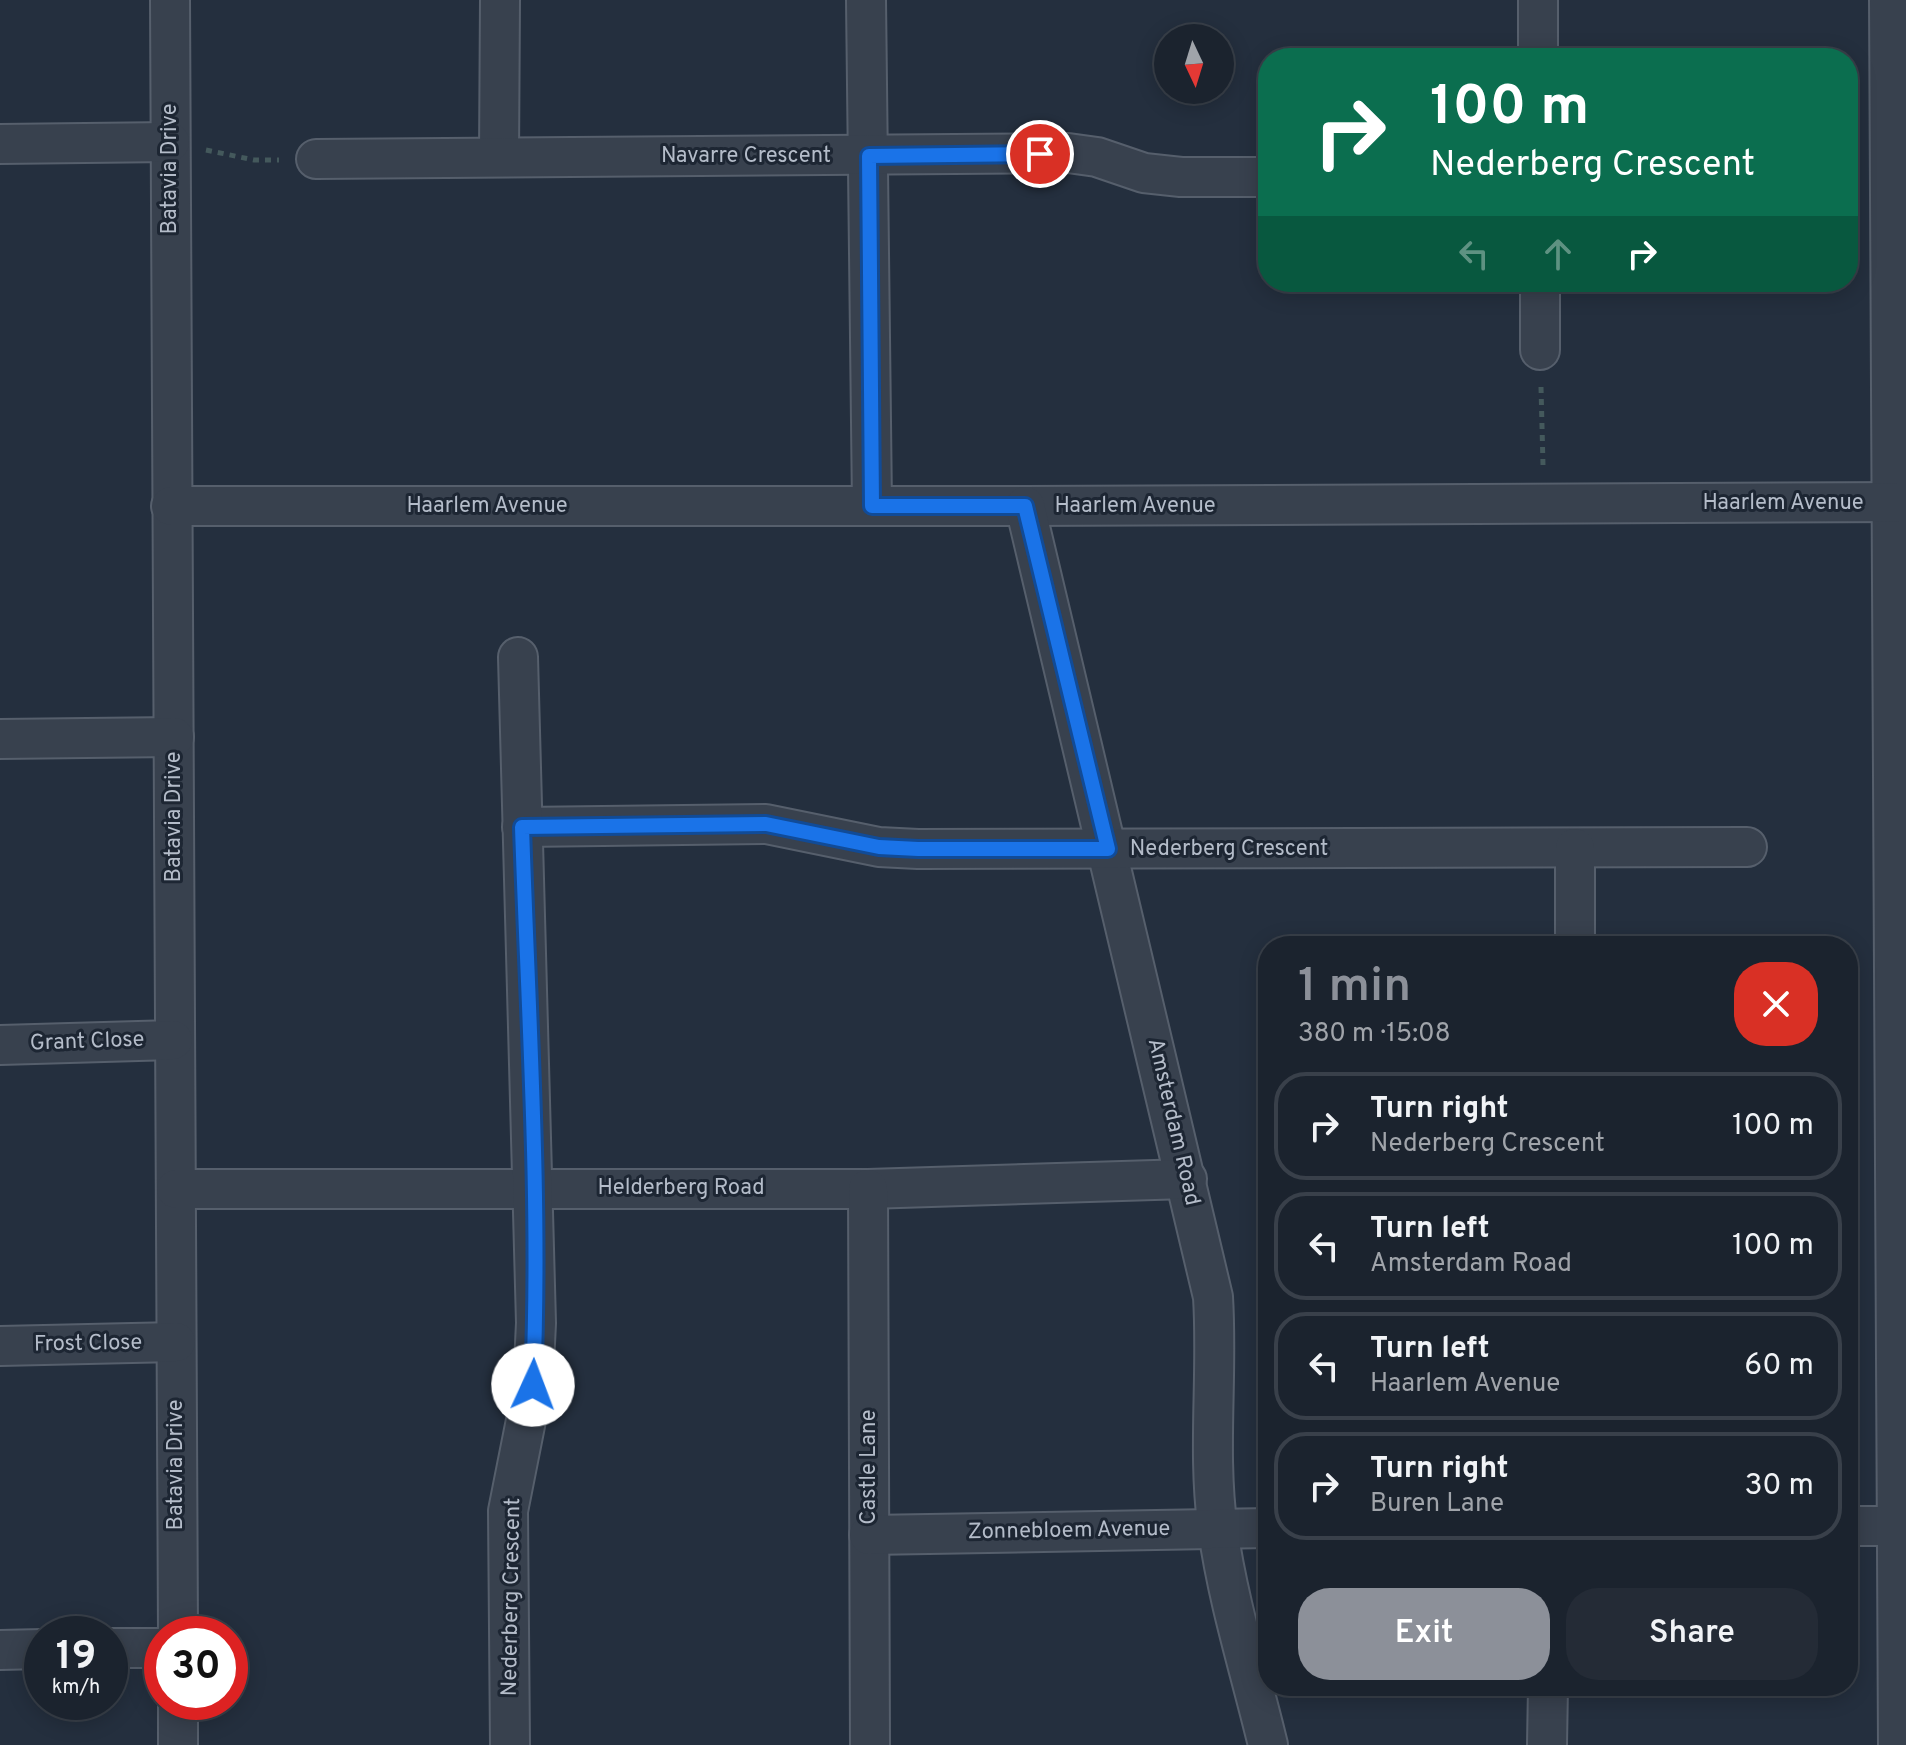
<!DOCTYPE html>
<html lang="en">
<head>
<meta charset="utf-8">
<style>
  body { margin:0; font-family:Overpass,sans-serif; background:#242b36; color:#f1f3f6; height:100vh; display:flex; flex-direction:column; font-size:30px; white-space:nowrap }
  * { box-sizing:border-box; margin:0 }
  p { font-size:26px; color:#a0a4aa }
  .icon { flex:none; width:44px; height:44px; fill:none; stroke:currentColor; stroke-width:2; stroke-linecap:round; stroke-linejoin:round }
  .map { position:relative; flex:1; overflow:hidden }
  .drawer { position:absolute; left:1258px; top:936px; width:600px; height:760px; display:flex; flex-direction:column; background:#1b232e; border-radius:32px; box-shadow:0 4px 20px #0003,0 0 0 2px #39404a }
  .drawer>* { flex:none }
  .banner { position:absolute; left:1258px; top:48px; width:600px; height:244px; border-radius:32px; box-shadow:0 4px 20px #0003,0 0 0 2px #39404a; background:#0b6e4f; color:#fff; overflow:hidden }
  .needle { width:52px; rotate:176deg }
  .controls { position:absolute; left:1154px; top:24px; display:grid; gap:16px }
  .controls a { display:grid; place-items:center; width:80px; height:80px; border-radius:50%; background:#1b232e; box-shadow:0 4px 20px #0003,0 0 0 2px #39404a; font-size:40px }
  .speed { position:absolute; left:24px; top:1616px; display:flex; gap:16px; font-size:40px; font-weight:700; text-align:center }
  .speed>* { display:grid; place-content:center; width:104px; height:104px; border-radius:50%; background:#1b232e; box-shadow:0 4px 20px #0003,0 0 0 2px #39404a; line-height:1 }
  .speed small { font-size:20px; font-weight:400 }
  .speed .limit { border:12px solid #d22; background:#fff; color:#111 }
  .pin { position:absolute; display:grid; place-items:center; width:68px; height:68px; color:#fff; margin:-34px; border:4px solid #fff; border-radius:50%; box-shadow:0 2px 8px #0007 }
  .me { position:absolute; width:88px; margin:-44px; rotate:2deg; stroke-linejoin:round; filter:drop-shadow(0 0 6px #0008) }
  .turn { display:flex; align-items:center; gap:28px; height:168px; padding:0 40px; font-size:36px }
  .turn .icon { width:104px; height:104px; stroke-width:2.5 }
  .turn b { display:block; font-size:56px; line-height:68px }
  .lanes { display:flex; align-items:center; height:76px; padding:0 40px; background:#0003; justify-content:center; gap:40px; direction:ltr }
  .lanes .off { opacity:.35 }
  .round { display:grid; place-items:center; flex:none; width:84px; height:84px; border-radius:32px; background:#242b36 }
  .headline { display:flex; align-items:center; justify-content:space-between; height:136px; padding:0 40px }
  h1 { font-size:48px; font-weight:600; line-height:60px; color:#8c9099 }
  .cta { display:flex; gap:16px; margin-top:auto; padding:16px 40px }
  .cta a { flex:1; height:92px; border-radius:32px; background:#8c9099; color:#fff; font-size:32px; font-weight:600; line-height:92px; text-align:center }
  .cta a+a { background:#242b36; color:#f1f3f6 }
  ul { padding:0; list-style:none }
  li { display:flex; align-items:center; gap:24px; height:108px; margin:0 16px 12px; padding:0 24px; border:4px solid #39404a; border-radius:32px }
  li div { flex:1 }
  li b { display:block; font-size:30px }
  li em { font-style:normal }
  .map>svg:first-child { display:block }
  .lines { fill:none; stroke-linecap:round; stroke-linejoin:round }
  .minor-casing { stroke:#565f6c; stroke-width:42 }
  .path { stroke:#44595c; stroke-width:5; stroke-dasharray:6 6; stroke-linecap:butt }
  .minor { stroke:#38414e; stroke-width:38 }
  .route-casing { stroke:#114b97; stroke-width:20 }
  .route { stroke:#1a73e8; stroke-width:14 }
  .labels { text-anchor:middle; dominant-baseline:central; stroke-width:6; stroke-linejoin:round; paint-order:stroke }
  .street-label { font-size:22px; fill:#b4bcc9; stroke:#1d2633 }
</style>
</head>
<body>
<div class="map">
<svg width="1906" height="1745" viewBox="0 0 1906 1745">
  <rect width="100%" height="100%" fill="#242f3e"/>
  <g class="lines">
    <defs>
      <g id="minor">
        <polyline points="170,0 178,1634"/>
        <polyline points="866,0 872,506"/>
        <polyline points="1538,0 1538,58"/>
        <polyline points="1889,0 1898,1745"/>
        <polyline points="0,144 170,142"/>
        <polyline points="499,156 500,0"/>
        <polyline points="316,159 1068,153 1097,157 1144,173 1181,177 1268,177"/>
        <polyline points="1540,282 1540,350"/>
        <polyline points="171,506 1025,506 1906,502"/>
        <path d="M1025 506 1213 1297C1218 1374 1207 1453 1218 1530 1228 1602 1251 1674 1268 1745"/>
        <polyline points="0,739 174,737"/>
        <polyline points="522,827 766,824 879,847 918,849 1747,847"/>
        <polyline points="1575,946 1575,848"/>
        <polyline points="0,1045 173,1040"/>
        <polyline points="176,1189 868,1189 1187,1179"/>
        <polyline points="868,1189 870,1745"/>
        <polyline points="0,1346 176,1342"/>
        <polyline points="1848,1526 1906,1526"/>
        <polyline points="869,1535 1268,1528"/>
        <polyline points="110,1648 162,1648"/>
        <polyline points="0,1650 42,1649"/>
        <polyline points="178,1702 178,1745"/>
        <polyline points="510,1745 508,1511 533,1385 536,1323 518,657"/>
        <polyline points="1547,1745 1548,1686"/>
      </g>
    </defs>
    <use href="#minor" class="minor-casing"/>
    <g class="path">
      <polyline points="206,150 254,160 279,160"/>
      <polyline points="1541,387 1543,465"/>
    </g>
    <use href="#minor" class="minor"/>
  </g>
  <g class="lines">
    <defs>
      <path id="route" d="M533 1385C541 1199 528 1012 522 827L766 824 879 847 918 849H1108L1025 506H872L869 156 1040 154"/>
    </defs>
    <use href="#route" class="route-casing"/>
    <use href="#route" class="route"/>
  </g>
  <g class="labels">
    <g class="street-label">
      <text x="746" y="156">Navarre Crescent</text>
      <text transform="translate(170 169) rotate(-90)">Batavia Drive</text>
      <text x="1783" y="503">Haarlem Avenue</text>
      <text x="487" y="506">Haarlem Avenue</text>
      <text x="1135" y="506">Haarlem Avenue</text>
      <text transform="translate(174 817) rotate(-90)">Batavia Drive</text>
      <text x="1229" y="849">Nederberg Crescent</text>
      <text transform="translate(87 1042) rotate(-2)">Grant Close</text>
      <text transform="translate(1173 1122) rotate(77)">Amsterdam Road</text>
      <text x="681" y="1188">Helderberg Road</text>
      <text transform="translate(88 1344) rotate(-1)">Frost Close</text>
      <text transform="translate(176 1465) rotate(-90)">Batavia Drive</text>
      <text transform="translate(869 1467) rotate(-90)">Castle Lane</text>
      <text transform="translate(1069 1531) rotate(-1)">Zonnebloem Avenue</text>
      <text transform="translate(512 1597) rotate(-89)">Nederberg Crescent</text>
    </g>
  </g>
</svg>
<div class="controls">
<a><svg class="needle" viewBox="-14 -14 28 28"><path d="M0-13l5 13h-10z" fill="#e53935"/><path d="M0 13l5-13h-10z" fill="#a0a4aa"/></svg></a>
</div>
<div class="speed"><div>19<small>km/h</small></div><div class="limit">30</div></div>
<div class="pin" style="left:1040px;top:154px;background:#d93025"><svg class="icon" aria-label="arrive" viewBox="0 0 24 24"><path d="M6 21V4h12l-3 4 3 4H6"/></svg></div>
<svg class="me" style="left:533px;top:1385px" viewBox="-20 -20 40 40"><circle r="19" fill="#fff"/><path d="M0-13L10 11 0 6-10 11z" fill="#1a73e8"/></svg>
<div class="banner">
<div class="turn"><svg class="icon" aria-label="right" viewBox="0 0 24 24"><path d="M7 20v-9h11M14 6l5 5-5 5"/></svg><div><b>100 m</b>Nederberg Crescent</div></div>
<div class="lanes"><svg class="icon off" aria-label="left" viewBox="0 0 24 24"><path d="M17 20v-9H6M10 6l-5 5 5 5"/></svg><svg class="icon off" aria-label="ahead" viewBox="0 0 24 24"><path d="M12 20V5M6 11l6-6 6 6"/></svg><svg class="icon" aria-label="right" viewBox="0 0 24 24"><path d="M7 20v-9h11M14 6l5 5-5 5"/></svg></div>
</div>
<section class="drawer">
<div class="headline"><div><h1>1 min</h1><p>380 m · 15:08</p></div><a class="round" style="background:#d93025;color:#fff"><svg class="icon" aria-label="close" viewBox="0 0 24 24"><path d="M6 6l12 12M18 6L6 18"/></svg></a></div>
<ul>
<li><svg class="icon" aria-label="right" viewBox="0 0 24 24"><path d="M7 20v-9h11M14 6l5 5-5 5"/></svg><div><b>Turn right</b><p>Nederberg Crescent</p></div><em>100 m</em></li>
<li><svg class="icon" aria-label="left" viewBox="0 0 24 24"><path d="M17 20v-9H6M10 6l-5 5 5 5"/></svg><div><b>Turn left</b><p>Amsterdam Road</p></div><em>100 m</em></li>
<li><svg class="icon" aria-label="left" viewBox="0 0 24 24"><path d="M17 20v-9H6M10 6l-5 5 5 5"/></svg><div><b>Turn left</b><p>Haarlem Avenue</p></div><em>60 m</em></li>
<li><svg class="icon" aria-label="right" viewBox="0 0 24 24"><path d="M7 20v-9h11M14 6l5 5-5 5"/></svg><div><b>Turn right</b><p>Buren Lane</p></div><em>30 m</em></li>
</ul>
<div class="cta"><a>Exit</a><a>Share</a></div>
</section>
</div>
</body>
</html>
